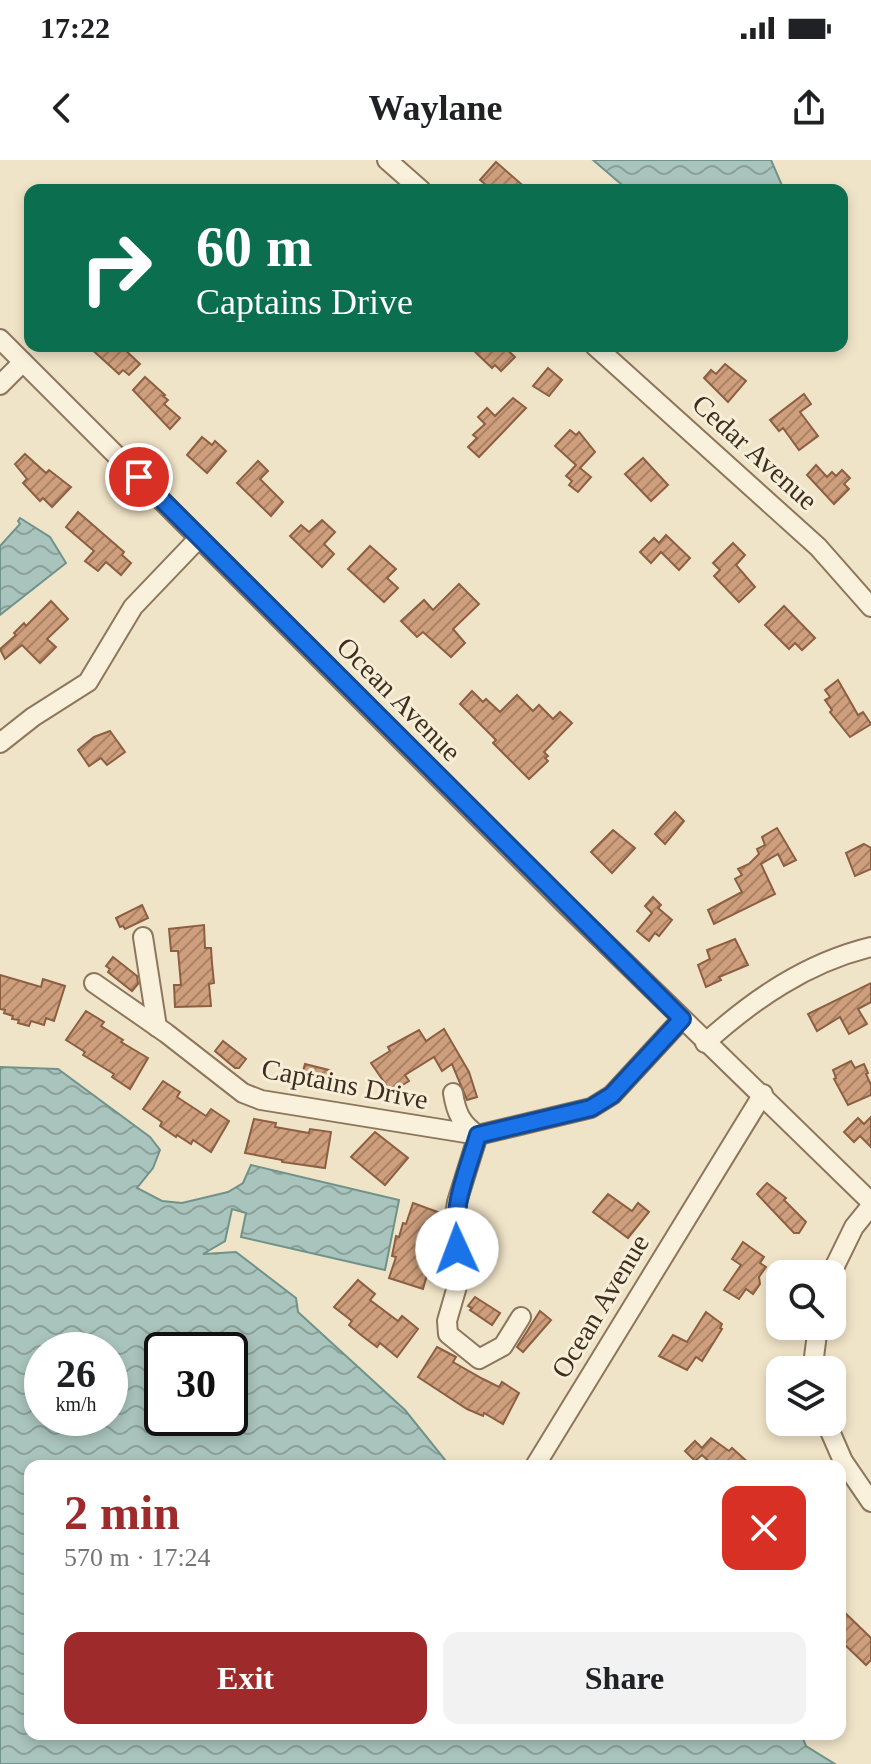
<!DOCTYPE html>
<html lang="en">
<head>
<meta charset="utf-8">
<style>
  body { margin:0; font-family:Georgia,serif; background:#f2f2f2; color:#202124; height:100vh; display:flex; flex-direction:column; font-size:30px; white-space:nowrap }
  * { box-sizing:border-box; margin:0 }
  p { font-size:26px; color:#757577 }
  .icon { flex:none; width:44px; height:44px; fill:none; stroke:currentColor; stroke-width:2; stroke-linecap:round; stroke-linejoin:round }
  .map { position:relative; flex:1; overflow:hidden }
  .details { position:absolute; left:24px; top:1300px; width:822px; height:280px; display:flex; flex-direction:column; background:#fff; border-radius:16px; box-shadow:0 4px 12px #0003 }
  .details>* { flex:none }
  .hud { position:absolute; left:24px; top:24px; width:824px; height:168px; border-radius:16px; box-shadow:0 4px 12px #0003; background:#0b6e4f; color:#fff; overflow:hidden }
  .tools { position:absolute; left:766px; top:1100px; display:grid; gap:16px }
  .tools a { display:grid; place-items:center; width:80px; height:80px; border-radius:16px; background:#fff; box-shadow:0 4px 12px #0003; font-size:40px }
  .speed { position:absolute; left:24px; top:1172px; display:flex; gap:16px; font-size:40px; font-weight:700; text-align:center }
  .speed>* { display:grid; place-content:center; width:104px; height:104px; border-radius:50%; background:#fff; box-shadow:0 4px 12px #0003; line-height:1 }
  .speed small { font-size:20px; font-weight:400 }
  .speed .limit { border:4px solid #111; border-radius:12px; background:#fff; color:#111 }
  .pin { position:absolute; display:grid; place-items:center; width:68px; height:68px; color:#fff; margin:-34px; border:4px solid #fff; border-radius:50%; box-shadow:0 2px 8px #0007 }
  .me { position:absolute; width:88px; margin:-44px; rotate:358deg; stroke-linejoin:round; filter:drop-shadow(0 0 6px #0008) }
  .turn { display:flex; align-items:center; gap:28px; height:168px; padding:0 40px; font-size:36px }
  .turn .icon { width:104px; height:104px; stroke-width:2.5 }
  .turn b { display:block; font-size:56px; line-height:68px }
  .round { display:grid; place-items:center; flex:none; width:84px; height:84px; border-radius:16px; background:#f2f2f2 }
  .head { display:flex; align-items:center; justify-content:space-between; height:136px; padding:0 40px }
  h1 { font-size:48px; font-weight:800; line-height:60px; color:#9e2a2b }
  .action { display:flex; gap:16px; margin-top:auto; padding:16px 40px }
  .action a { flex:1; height:92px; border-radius:16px; background:#9e2a2b; color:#fff; font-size:32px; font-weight:800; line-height:92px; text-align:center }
  .action a+a { background:#f2f2f2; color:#202124 }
  .status { display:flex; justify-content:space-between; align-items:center; height:56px; padding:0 40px; background:#fff; direction:ltr }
  .status svg { height:22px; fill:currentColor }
  header { display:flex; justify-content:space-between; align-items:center; height:104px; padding:0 40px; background:#fff; font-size:36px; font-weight:800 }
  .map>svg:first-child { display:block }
  .water { fill:url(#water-waves); stroke:#6f938a; stroke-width:2; fill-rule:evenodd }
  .building { fill:url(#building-hatch); stroke:#8d5f41; stroke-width:2 }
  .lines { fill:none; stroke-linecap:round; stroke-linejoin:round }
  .minor-casing { stroke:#8d765c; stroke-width:22 }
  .minor { stroke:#faf1dc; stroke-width:18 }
  .route-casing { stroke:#114b97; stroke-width:20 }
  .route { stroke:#1a73e8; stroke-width:14 }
  .labels { text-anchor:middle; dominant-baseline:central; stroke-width:6; stroke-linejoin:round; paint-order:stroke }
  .street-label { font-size:28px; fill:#3d2e20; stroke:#f7eed8 }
</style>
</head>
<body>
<div class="status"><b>17:22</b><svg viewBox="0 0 49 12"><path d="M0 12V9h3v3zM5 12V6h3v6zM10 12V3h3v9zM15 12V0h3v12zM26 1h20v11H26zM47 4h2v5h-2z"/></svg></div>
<header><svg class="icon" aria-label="back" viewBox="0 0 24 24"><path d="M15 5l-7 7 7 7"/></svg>Waylane<svg class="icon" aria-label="share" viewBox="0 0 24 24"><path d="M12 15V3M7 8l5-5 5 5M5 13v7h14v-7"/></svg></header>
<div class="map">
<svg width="871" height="1604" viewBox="0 0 871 1604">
  <defs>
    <pattern id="water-waves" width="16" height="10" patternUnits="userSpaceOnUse" patternTransform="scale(2)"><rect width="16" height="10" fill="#a9c4bc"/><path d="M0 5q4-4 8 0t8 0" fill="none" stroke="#8ba098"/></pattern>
    <pattern id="building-hatch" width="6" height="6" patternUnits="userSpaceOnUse" patternTransform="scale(2)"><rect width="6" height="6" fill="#cf9f7d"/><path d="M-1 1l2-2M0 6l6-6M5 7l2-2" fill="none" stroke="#a98266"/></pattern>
  </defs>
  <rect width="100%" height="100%" fill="#f0e4c8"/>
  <g class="water">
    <polygon points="593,0 771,0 784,30 628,30"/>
    <polygon points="20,358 50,377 66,403 0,455 0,386 20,364 18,361"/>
    <path d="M0 907 58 909 150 977 160 990 153 1008 137 1028 162 1041 182 1043 228 1032 243 1023 251 1005 399 1040 385 1110 241 1077 246 1053 232 1049 225 1081 203 1094 236 1092 296 1138 298 1152 405 1250 450 1306H30V1574H801L806 1586 835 1604H0ZM42 1190H110V1258H42ZM162 1190H230V1258H162Z"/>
  </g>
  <g class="building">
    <polygon points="496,2 528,30 492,30 480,20"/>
    <polygon points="88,186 121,186 140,204 129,215 123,210 119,214"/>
    <polygon points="469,186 503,186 515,197 501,211 495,205 492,208"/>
    <polygon points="725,204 746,221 728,242 704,218 711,210 716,214"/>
    <polygon points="548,208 562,220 549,236 533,226"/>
    <polygon points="145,217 165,235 163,236 168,240 164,244 180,258 170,269 133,230"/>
    <polygon points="804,234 811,244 800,252 818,276 799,290 783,268 779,271 770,260"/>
    <polygon points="513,238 526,248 479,297 468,287 477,278 473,275 485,264 478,257 487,248 495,256"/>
    <polygon points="570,270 576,275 579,272 595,292 580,308 591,317 578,332 569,325 572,321 566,316 576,305 555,286"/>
    <polygon points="202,277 212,285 215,281 226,291 207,313 187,295"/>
    <polygon points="25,294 46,313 49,310 71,327 52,347 43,338 40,341 23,323 27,319 15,304"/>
    <polygon points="643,298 668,325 651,341 625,314"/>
    <polygon points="258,301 268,311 260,319 283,342 271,356 237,323"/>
    <polygon points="816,305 827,317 832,312 836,316 842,310 850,318 844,324 849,329 834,344 807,315"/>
    <polygon points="78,352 124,392 122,395 131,403 121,415 106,402 98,411 85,401 94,391 66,367"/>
    <polygon points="322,360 335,372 324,384 334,394 322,407 290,376 301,365 309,372"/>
    <polygon points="666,375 690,398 679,410 661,392 651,403 640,392 654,378 659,383"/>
    <polygon points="733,383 745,395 736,405 755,427 739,442 714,416 720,410 713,403"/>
    <polygon points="370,386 396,409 387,418 398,428 384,442 348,409"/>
    <polygon points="459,424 479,444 453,469 465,483 451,497 423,472 417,477 401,461 424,440 433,450"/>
    <polygon points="51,441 68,459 47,479 56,487 40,503 22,485 5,499 0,489 16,475 14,473 24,463 26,466"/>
    <polygon points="784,446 815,478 802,490 795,483 789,489 765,465"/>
    <polygon points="838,520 858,555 863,552 871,564 850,577 830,552 832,550 825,540 830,537 825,530"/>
    <polygon points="472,531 483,542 486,539 500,552 517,535 533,551 539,545 553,559 560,552 572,563 544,592 548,596 545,598 548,601 529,619 493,583 496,580 460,544"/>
    <polygon points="110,571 125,592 107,605 101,598 89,606 78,590 94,577"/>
    <polygon points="675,652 684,661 665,684 655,674"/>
    <polygon points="777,668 796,700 784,706 778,694 761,704 775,734 714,764 708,750 742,732 735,719 742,715 738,709 749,704 759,694 757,689 765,685 762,677"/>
    <polygon points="613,670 635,688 612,713 591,692"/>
    <polygon points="864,684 871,688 871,709 855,716 846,693"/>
    <polygon points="653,737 661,745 658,748 672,760 659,776 655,773 649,781 637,771 652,753 645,746"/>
    <polygon points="142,745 148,758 125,769 123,766 120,767 116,758"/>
    <polygon points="204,765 205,788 211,788 212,803 214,823 209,824 211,846 175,847 174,825 181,825 178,791 171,791 169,769"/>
    <polygon points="735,779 748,805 719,817 721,820 706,827 698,805 710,799 707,790"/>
    <polygon points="113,797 137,816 138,824 132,831 108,812 110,809 106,806"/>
    <polygon points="0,815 41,827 43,819 65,826 54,861 46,858 44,865 31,861 29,866 18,863 19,860 12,859 13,856 4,853 5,850 0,849"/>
    <polygon points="871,823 871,842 858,849 867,864 849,874 840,857 817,871 808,854"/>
    <polygon points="86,851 104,862 101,866 123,880 121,882 148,898 130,929 112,917 114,914 83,895 85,892 66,880"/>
    <polygon points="444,869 469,912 477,937 467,940 452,904 442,911 434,897 405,915 409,921 391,932 371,903 390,891 388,887 419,870 426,881"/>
    <polygon points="223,881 246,899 239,908 235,908 215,891"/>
    <polygon points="851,901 855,908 864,904 868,913 866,914 871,925 871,935 848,945 834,919 836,918 833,910"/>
    <polygon points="305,904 333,911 330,923 301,918"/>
    <polygon points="163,921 180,932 177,937 206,956 211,949 229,961 211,992 193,980 191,984 177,975 176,977 160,966 162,962 143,949"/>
    <polygon points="871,957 871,987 860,976 854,982 844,972 858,958 864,964"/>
    <polygon points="254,959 276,963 275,967 309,973 310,969 331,972 325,1008 282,1002 282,1000 245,993"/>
    <polygon points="375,972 408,998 385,1025 351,997"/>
    <polygon points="767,1023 786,1038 784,1040 806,1062 799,1073 794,1073 757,1034"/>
    <polygon points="608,1034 632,1051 638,1043 649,1052 628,1078 593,1052"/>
    <polygon points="413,1043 443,1054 440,1075 434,1073 423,1106 429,1108 423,1129 389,1118 396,1097 392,1096 396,1076 399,1077 403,1063 406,1064"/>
    <polygon points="487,1073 489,1074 496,1098 482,1102 476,1077"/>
    <polygon points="743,1082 764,1097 760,1103 766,1107 759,1117 760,1124 753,1134 746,1129 739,1139 724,1130 741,1105 732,1099"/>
    <polygon points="358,1120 375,1134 370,1140 398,1161 402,1156 418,1169 397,1197 380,1183 377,1187 361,1175 349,1165 352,1161 334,1147"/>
    <polygon points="475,1137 500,1153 492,1165 470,1150 472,1148 468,1146"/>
    <polygon points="540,1151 551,1160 523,1192 517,1187"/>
    <polygon points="706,1152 722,1164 720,1168 722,1169 702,1201 696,1197 687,1210 659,1196 673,1175 687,1182"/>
    <polygon points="437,1187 456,1197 453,1202 483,1219 499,1227 502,1222 519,1233 503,1264 484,1253 483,1256 467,1249 418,1217"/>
    <polygon points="711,1278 729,1291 732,1288 752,1306 714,1306 702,1295 695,1301 685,1291 695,1281 702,1288"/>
    <polygon points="840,1448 871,1478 871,1500 866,1505 840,1480"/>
  </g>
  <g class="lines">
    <defs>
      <g id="minor">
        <polyline points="387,0 421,30"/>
        <polyline points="0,179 565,744 871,1042"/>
        <polyline points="595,186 818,387 871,447"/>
        <polyline points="0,225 23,202"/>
        <polyline points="0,583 33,557 88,522 133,447 199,378"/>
        <polyline points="143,777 157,867"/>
        <polyline points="94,823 166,873 243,933 261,940 478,975 591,948 612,935 682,859"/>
        <path d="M705 883C754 839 806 803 871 787"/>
        <path d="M453 933C456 952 461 964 478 975L457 1042 454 1063 460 1116 447 1161 448 1174 479 1199 503 1186 521 1157"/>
        <polyline points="831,1114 854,1067 871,1046"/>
        <polyline points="816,1210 814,1197 818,1166"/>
        <polyline points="826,1262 843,1301 871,1342"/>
        <polyline points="535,1306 763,934"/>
      </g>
    </defs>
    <use href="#minor" class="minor-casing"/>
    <use href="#minor" class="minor"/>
  </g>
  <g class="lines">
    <defs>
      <path id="route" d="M139 317 682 859 612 935 591 948 478 975C465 1019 452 1043 457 1089"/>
    </defs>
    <use href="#route" class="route-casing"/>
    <use href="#route" class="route"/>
  </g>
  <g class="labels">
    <g class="street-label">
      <text transform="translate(755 292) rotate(42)">Cedar Avenue</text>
      <text transform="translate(399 539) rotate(45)">Ocean Avenue</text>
      <text transform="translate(345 924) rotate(11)">Captains Drive</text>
      <text transform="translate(600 1146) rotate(-59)">Ocean Avenue</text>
    </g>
  </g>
</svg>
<div class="tools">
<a><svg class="icon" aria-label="search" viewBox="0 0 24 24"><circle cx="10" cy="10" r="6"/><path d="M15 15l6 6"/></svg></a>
<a><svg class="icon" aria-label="layers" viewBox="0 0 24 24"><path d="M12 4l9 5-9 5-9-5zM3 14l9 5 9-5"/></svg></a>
</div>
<div class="speed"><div>26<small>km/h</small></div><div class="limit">30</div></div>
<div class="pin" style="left:139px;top:317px;background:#d93025"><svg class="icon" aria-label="arrive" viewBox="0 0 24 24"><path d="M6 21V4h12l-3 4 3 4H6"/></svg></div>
<svg class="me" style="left:457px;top:1089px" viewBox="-20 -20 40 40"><circle r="19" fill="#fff"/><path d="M0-13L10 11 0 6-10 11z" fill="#1a73e8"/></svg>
<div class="hud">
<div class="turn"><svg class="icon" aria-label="right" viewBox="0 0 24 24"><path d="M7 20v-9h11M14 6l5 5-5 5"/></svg><div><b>60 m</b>Captains Drive</div></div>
</div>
<section class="details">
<div class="head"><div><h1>2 min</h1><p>570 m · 17:24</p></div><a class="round" style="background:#d93025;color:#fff"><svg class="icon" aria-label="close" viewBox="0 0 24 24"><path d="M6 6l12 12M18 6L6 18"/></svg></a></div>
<div class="action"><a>Exit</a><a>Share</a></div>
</section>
</div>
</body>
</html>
